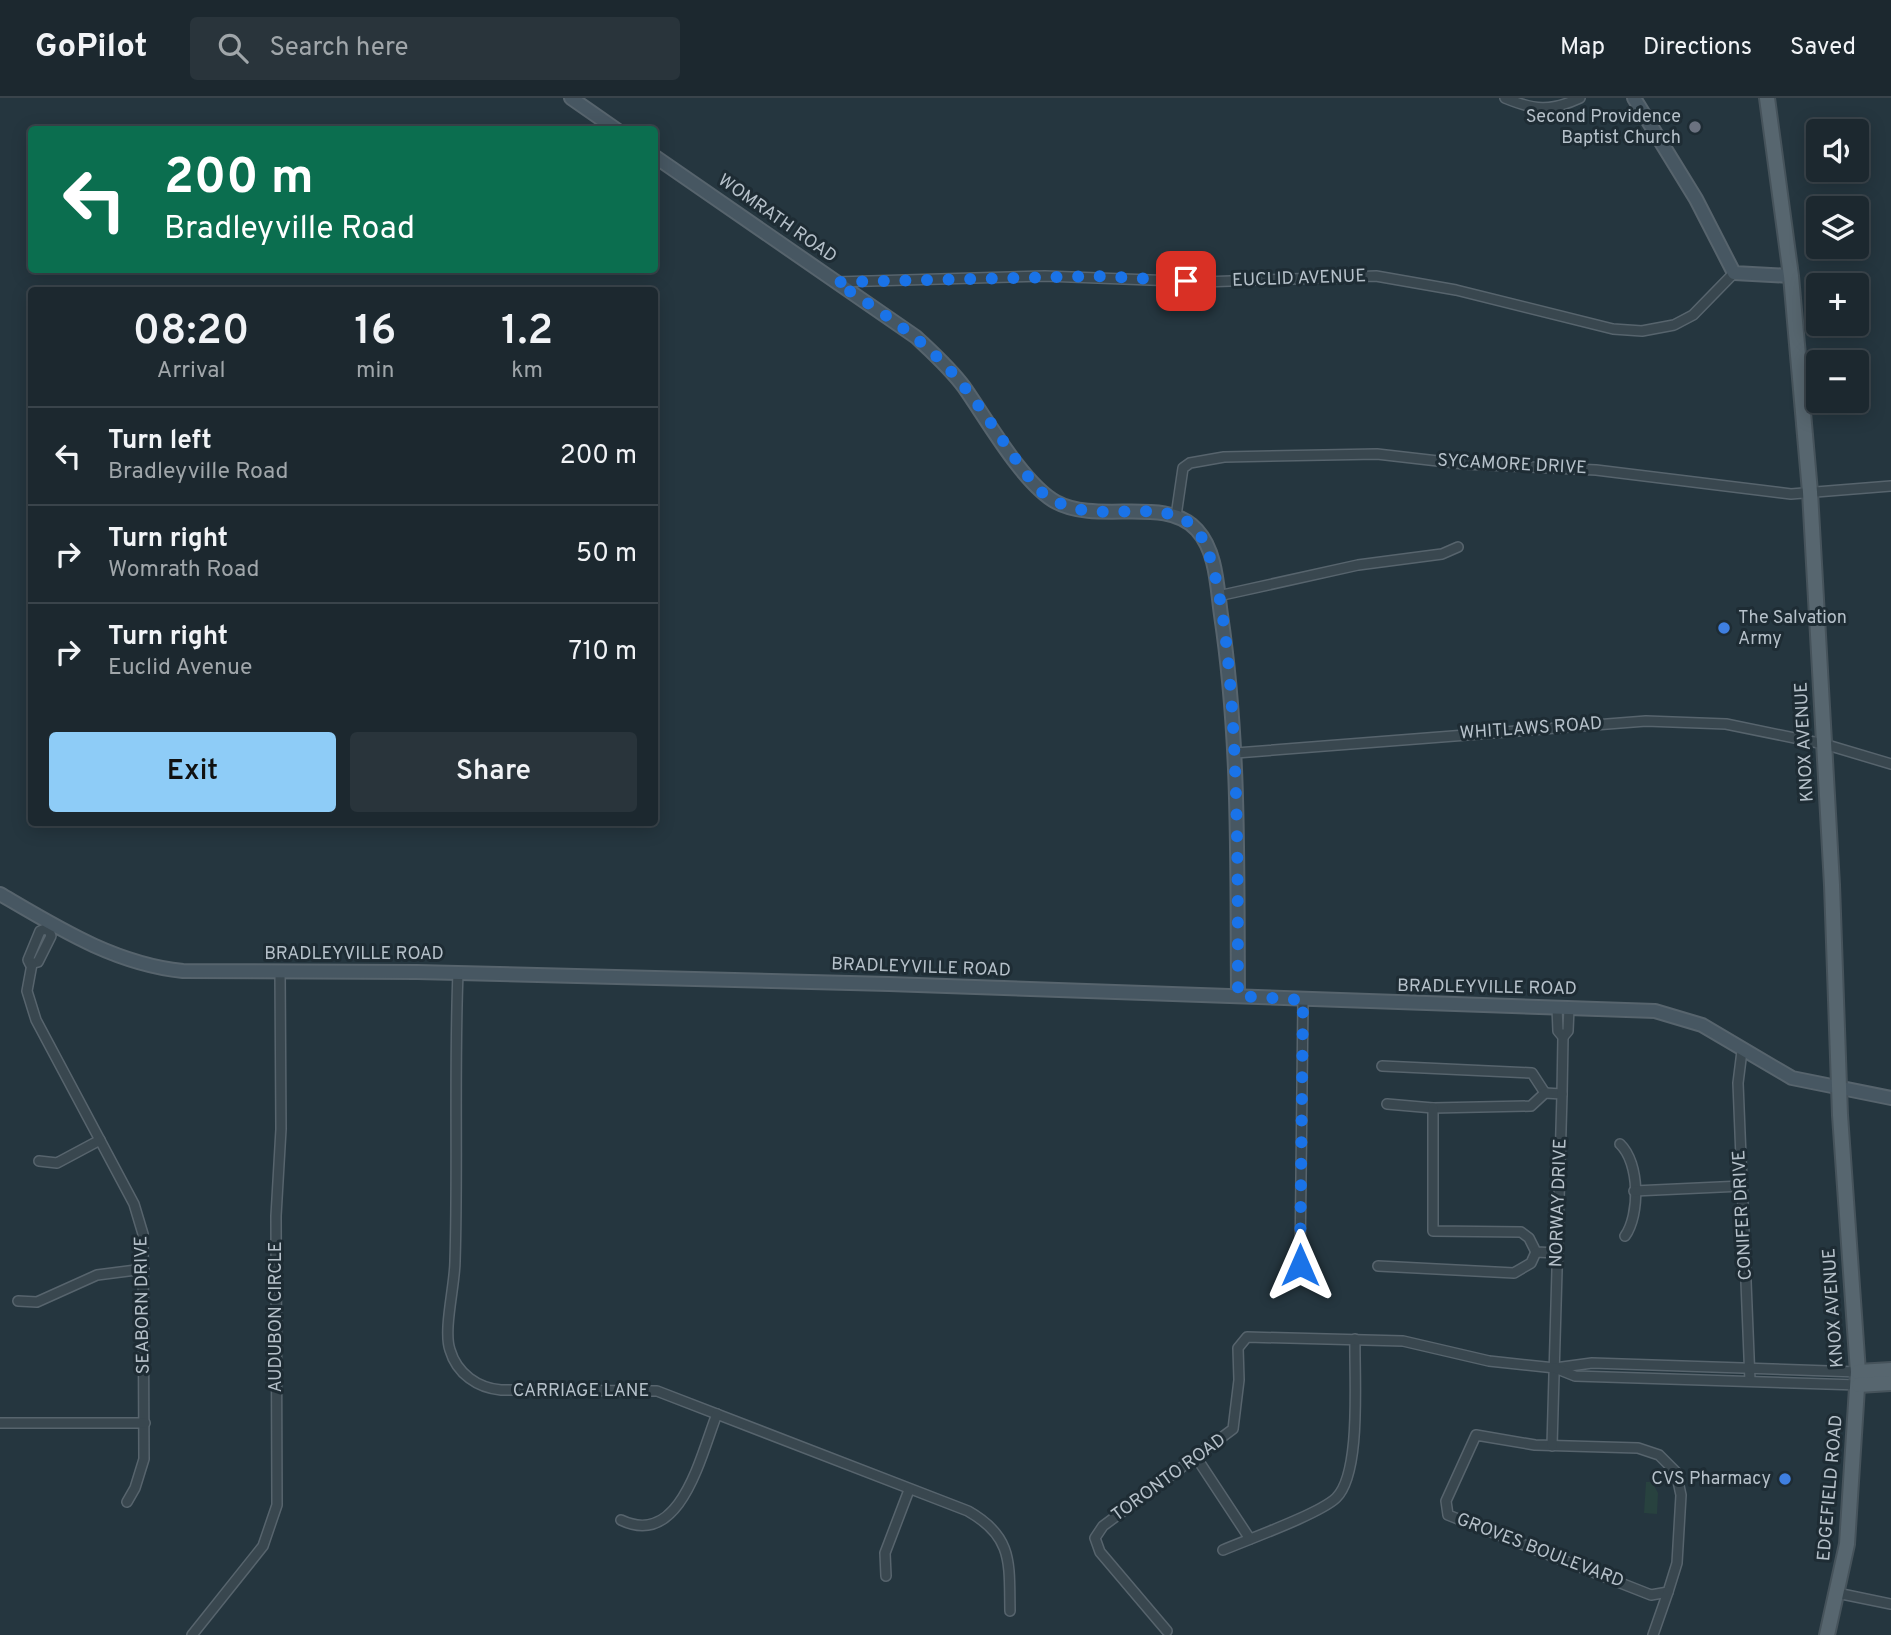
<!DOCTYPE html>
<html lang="en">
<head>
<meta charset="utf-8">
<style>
  body { margin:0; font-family:Overpass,sans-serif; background:#29343b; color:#f1f3f6; height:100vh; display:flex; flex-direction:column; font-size:26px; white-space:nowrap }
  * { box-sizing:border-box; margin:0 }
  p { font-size:23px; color:#a0a6aa }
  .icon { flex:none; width:38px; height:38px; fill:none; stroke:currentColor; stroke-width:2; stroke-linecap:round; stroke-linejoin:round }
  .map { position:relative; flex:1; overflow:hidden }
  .side { position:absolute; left:28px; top:189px; width:630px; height:539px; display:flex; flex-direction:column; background:#1c282f; border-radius:7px; box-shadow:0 4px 18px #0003,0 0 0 2px #3a444b }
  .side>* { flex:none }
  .hud { position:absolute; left:28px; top:28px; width:630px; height:147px; border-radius:7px; box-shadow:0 4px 18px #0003,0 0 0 2px #3a444b; background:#0b6e4f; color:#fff; overflow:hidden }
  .fabs { position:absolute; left:1806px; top:21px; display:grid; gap:14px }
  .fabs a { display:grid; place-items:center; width:63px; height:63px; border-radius:7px; background:#1c282f; box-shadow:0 4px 18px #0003,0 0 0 2px #3a444b; font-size:35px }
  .pin { position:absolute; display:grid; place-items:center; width:60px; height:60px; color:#fff; margin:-30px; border-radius:14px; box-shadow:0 4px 10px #0006 }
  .me { position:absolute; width:77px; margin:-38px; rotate:0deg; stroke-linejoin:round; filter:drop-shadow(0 0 5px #0008) }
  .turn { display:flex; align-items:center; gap:24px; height:147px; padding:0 21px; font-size:32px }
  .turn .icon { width:91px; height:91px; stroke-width:2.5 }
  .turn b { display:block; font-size:49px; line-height:60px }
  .eta { display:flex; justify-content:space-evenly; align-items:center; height:119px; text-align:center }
  .eta b { font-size:42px; font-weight:600; line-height:49px }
  .action { display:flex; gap:14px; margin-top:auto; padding:14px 21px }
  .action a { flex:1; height:80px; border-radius:7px; background:#8eccf7; color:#111; font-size:28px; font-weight:600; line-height:80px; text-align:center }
  .action a+a { background:#29343b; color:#f1f3f6 }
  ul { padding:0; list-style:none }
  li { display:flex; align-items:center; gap:21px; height:98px; padding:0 21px; border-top:2px solid #3a444b }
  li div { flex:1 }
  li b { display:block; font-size:26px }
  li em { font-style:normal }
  header { display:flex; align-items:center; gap:42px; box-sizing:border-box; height:98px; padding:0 35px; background:#1c282f; border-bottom:2px solid #3a444b }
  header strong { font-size:33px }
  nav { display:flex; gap:38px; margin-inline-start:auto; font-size:24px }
  .search { width:490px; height:63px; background:#29343b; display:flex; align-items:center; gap:18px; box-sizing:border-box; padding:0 24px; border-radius:7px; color:#a0a6aa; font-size:26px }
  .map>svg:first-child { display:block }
  .green { fill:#28423f }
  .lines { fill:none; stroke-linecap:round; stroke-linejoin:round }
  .street-casing { stroke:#57646d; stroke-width:12 }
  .secondary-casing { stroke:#57646d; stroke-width:16 }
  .primary-casing { stroke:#46535b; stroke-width:18 }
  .street { stroke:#39474f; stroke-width:9 }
  .secondary { stroke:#475762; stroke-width:12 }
  .primary { stroke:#57666f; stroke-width:14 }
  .route { stroke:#1a73e8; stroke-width:12; stroke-dasharray:0 21.6 }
  .worship-dot { fill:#6b7280; stroke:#1e2c34; stroke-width:2.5 }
  .shop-dot { fill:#3f7fe0; stroke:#1e2c34; stroke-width:2.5 }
  .labels { text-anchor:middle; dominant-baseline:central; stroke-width:6; stroke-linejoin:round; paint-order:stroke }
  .poi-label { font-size:18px; fill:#b6c1ca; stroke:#1e2c34; text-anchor:end }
  .street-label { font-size:18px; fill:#b6c1ca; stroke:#1e2c34 }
</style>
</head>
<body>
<header>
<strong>GoPilot</strong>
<div class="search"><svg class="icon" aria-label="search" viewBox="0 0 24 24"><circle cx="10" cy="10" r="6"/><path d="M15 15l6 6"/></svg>Search here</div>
<nav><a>Map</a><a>Directions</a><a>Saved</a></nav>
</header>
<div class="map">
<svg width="1891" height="1537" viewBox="0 0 1891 1537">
  <rect width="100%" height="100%" fill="#25363f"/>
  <polygon class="green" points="1646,1384 1652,1384 1658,1395 1657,1416 1644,1415"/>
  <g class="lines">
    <defs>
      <g id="street">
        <path d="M1505 0C1534 12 1550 14 1580 0"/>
        <polyline points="836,184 1045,178 1203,184 1376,178 1456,192 1613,231 1642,233 1674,227 1693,217 1734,175"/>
        <polyline points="1176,418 1183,370 1190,365 1224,359 1377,356 1464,366 1596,372 1791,396 1891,388"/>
        <polyline points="1218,498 1358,467 1442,456 1458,449"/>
        <polyline points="1236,655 1646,623 1726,626 1824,646 1891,666"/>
        <polyline points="48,830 40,833 28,862 30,866 38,864 51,838 48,830 50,824"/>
        <polyline points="32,866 27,893 36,922 134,1106 143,1136 144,1361 135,1390 127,1404"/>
        <path d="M458 875C454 971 458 1067 455 1163 455 1187 443 1232 450 1252 457 1276 478 1290 501 1292L657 1293 968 1413C1014 1439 1009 1466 1010 1513"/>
        <polyline points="1563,939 1568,933 1569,909"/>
        <polyline points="1742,953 1738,985 1750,1283"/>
        <polyline points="1382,968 1532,975 1545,995"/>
        <polyline points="1387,1006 1433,1010 1531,1008 1545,995 1562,996"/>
        <polyline points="1433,1010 1433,1133 1521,1134 1529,1140 1536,1154 1557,1155"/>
        <path d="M1620 1046C1640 1065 1640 1117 1625 1138"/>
        <polyline points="39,1063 57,1065 100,1042"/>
        <polyline points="1634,1093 1742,1088"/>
        <polyline points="1300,1167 1303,902"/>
        <polyline points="1378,1168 1514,1175 1531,1165 1536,1154"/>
        <polyline points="18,1203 37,1204 97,1177 144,1171"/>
        <polyline points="1555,1270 1592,1265 1858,1274"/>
        <polyline points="0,1325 145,1325"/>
        <polygon points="1476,1337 1535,1347 1638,1350 1659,1357 1676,1374 1681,1397 1677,1465 1668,1494 1651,1497 1448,1417 1446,1403"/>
        <polyline points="1552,1348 1562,996 1563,939 1558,933 1557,909"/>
        <polyline points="1196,1359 1250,1441"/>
        <path d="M621 1422C681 1451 701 1356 717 1316"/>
        <path d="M1223 1452C1249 1441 1319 1416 1336 1400 1362 1375 1354 1277 1355 1241"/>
        <polyline points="886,1478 885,1455 909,1392"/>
        <polyline points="1837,1495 1891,1506"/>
        <polyline points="1167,1533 1100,1454 1095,1440 1103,1428 1233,1331 1239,1282 1238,1250 1247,1239 1403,1243 1489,1263 1555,1270 1575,1278 1859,1287"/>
        <polyline points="192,1537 263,1448 277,1407 276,1118 281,1031 280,873"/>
        <polyline points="1653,1537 1668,1494"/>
      </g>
      <g id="secondary">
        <polyline points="571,0 617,32"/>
        <polyline points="1634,0 1696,101 1734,175 1791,178"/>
        <path d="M654 58 916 239C933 255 950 270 964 289 986 320 1023 386 1056 404 1098 427 1166 397 1197 432 1217 454 1217 490 1221 517 1240 644 1237 770 1238 898"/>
        <path d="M0 796C58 830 115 866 183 873L417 874 889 886 1655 913 1702 927 1792 980 1891 1000"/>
      </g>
      <g id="primary">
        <polyline points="1767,0 1791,178 1810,394 1832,787 1840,1017 1858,1274 1847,1446 1827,1537"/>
        <polyline points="1858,1274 1891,1272"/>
        <polyline points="1859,1287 1891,1285"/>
      </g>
    </defs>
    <use href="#street" class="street-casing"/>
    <use href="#secondary" class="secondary-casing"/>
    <use href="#primary" class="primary-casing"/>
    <use href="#street" class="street"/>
    <use href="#secondary" class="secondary"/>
    <use href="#primary" class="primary"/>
  </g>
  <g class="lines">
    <path class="route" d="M1186 183 1097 178 836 184C875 210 915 235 947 269 981 305 1006 351 1037 390 1088 437 1152 394 1192 427 1244 470 1237 819 1238 898L1303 902 1300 1167"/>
  </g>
  <circle class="worship-dot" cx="1695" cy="29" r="7"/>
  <g class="shop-dot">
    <circle cx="1724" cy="530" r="7"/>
    <circle cx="1785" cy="1381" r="7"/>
  </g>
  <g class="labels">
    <g class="poi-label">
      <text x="1681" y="19">Second Providence<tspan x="1681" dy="21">Baptist Church</tspan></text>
      <text x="1738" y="520" text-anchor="start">The Salvation<tspan x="1738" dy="21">Army</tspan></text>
      <text x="1771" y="1381">CVS Pharmacy</text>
    </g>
    <g class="street-label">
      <text transform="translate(777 121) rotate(35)">WOMRATH ROAD</text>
      <text transform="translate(1299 181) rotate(-2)">EUCLID AVENUE</text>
      <text transform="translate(1512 367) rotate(3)">SYCAMORE DRIVE</text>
      <text transform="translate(1531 631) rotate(-4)">WHITLAWS ROAD</text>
      <text transform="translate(1805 644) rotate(-93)">KNOX AVENUE</text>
      <text x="354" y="856">BRADLEYVILLE ROAD</text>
      <text transform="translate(921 870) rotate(2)">BRADLEYVILLE ROAD</text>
      <text transform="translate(1487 890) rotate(1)">BRADLEYVILLE ROAD</text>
      <text transform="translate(1559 1105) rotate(-88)">NORWAY DRIVE</text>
      <text transform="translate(1743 1117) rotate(-93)">CONIFER DRIVE</text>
      <text transform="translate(143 1207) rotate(-91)">SEABORN DRIVE</text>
      <text transform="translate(1834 1210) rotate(-94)">KNOX AVENUE</text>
      <text transform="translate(276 1219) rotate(-90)">AUDUBON CIRCLE</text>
      <text x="581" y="1293">CARRIAGE LANE</text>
      <text transform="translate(1169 1380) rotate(-36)">TORONTO ROAD</text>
      <text transform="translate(1831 1390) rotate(-85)">EDGEFIELD ROAD</text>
      <text transform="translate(1540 1453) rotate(21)">GROVES BOULEVARD</text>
    </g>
  </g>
</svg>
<div class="fabs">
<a><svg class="icon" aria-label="sound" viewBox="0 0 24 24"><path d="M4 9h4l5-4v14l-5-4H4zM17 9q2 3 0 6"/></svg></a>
<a><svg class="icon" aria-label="layers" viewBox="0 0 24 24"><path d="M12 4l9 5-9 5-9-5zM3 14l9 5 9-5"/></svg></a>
<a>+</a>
<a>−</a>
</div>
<div class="pin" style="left:1186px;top:183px;background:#d93025"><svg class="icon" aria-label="arrive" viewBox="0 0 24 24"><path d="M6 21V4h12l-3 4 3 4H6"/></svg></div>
<svg class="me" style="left:1300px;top:1167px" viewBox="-20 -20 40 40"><path d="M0-17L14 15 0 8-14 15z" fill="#1a73e8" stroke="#fff" stroke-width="4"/></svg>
<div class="hud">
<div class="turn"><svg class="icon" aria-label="left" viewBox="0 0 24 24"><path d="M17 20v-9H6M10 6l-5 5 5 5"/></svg><div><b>200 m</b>Bradleyville Road</div></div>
</div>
<section class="side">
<div class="eta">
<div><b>08:20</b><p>Arrival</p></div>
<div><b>16</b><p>min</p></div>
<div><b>1.2</b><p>km</p></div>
</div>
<ul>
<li><svg class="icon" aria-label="left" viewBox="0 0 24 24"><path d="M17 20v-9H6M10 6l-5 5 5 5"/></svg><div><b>Turn left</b><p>Bradleyville Road</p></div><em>200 m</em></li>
<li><svg class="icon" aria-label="right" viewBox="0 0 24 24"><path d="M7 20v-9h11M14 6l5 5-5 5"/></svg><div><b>Turn right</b><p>Womrath Road</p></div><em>50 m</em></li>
<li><svg class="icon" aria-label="right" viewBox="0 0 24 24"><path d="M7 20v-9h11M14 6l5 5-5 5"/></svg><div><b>Turn right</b><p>Euclid Avenue</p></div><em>710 m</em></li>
</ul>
<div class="action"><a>Exit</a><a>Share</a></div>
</section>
</div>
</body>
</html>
